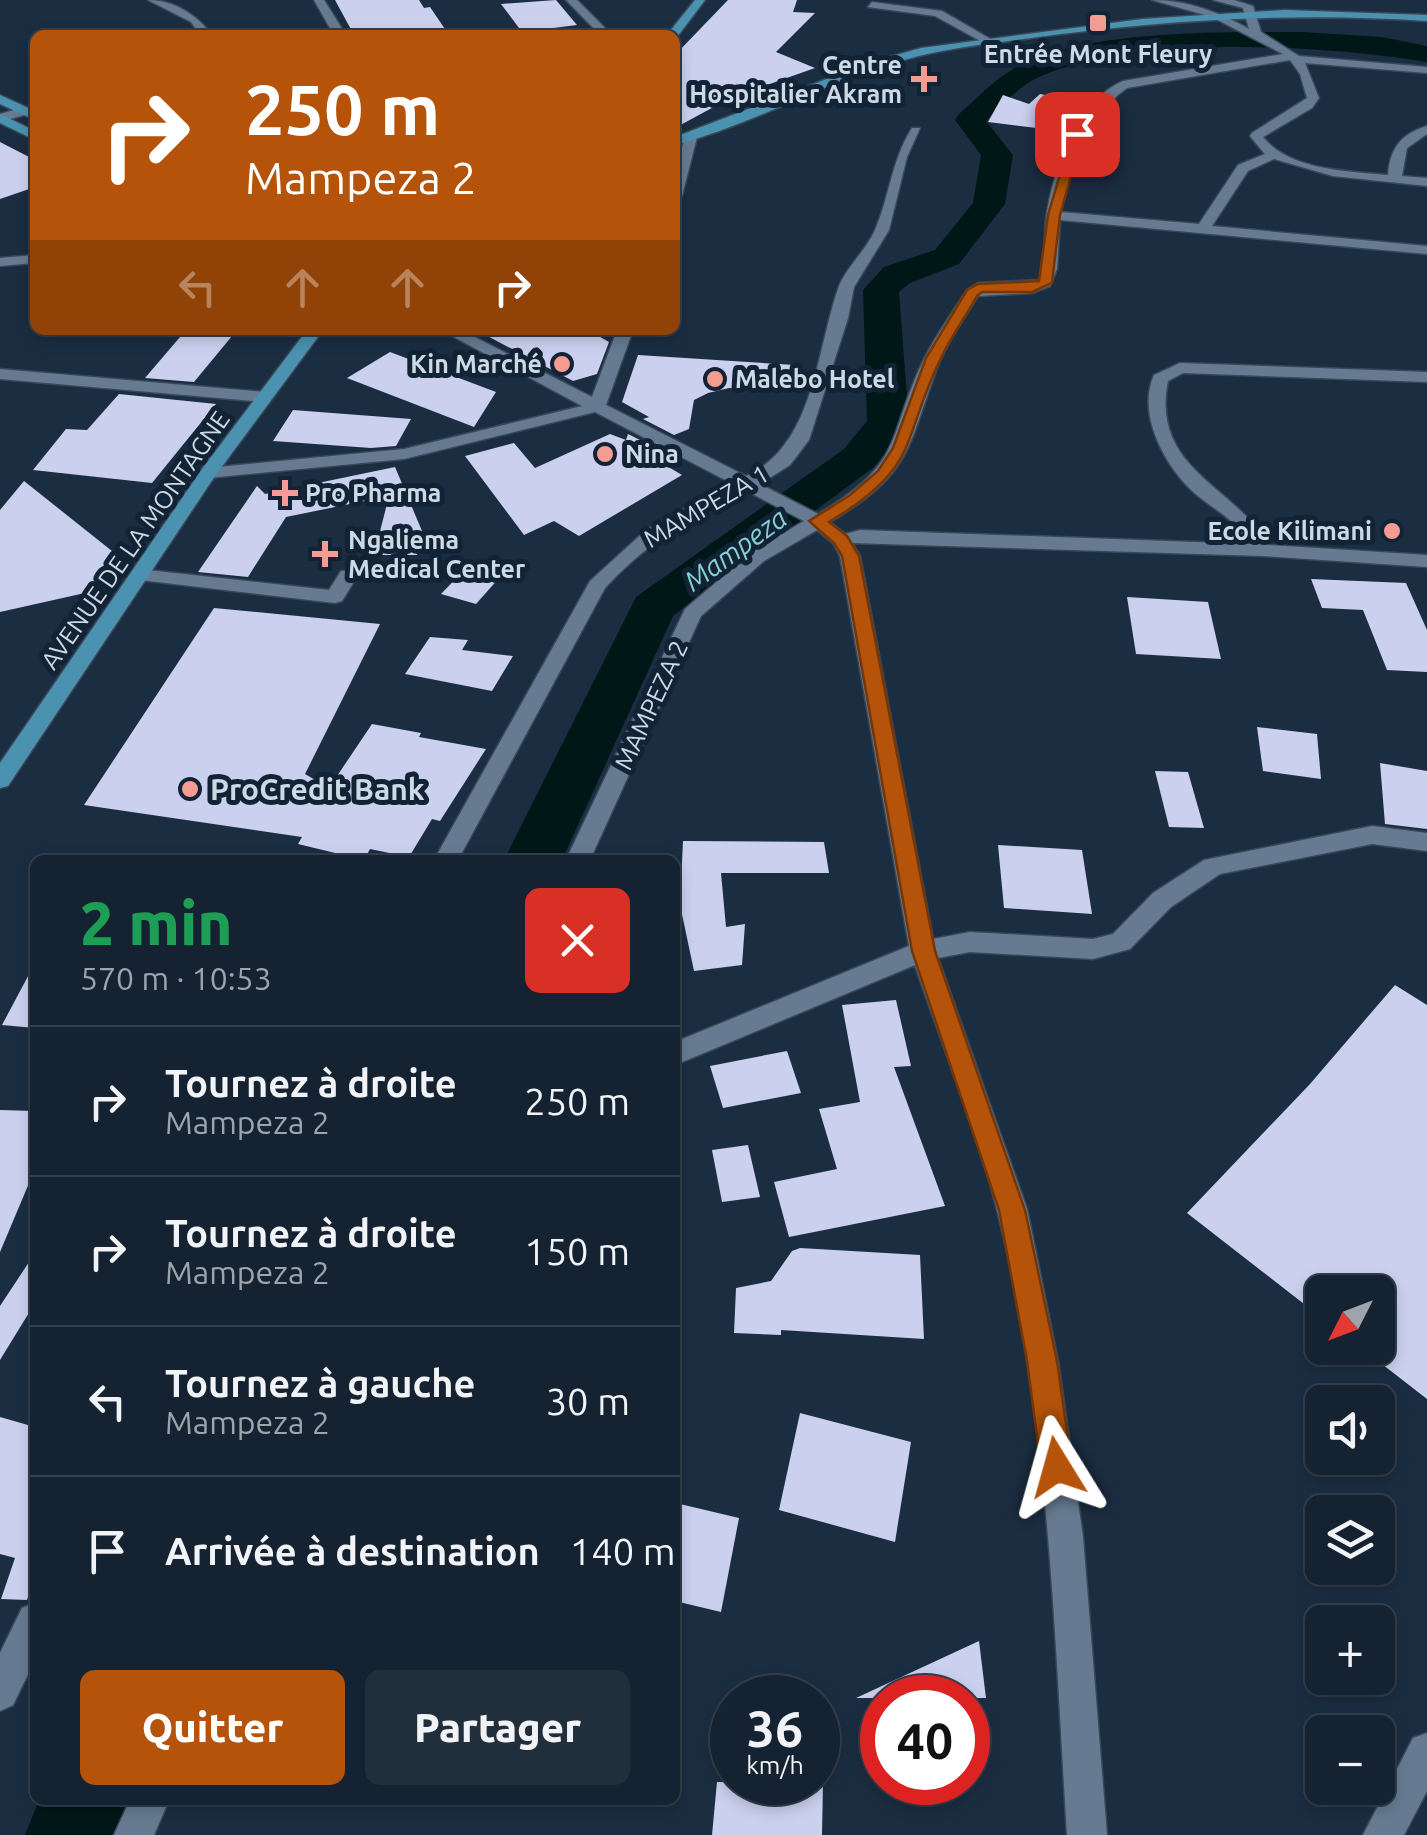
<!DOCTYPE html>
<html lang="fr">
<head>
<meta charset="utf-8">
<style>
  body { margin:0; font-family:Ubuntu,sans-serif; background:#212f3d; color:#f1f3f6; height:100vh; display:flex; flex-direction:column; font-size:38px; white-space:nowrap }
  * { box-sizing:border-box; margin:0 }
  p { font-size:32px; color:#9da4ab }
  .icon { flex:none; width:55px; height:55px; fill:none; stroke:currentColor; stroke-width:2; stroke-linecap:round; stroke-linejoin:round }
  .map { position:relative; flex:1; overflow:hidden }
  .details { position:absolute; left:30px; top:855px; width:650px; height:950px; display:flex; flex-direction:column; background:#142231; border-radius:15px; box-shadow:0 5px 15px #0003,0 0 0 2px #333f4d }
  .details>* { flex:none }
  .guide { position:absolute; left:30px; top:30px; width:650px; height:305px; border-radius:15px; box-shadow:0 5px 15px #0003,0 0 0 2px #333f4d; background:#b45309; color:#fff; overflow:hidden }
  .needle { width:65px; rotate:228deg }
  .controls { position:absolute; left:1305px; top:1275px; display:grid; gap:20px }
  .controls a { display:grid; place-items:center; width:90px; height:90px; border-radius:15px; background:#142231; box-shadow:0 5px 15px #0003,0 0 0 2px #333f4d; font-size:50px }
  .speed { position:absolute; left:710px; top:1675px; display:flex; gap:20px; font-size:50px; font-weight:700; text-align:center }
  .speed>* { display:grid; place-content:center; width:130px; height:130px; border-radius:50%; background:#142231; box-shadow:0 5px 15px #0003,0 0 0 2px #333f4d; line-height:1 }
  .speed small { font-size:25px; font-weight:400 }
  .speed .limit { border:15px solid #d22; background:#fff; color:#111 }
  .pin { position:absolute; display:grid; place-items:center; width:85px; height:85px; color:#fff; margin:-42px; border-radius:20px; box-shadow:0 5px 15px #0006 }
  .me { position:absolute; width:110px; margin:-55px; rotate:352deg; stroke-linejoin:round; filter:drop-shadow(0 0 8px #0008) }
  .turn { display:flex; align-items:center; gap:35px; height:210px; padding:0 50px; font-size:45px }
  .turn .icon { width:130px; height:130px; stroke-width:2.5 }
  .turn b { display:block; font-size:70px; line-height:85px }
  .lanes { display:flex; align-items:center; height:95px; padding:0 50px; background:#0003; justify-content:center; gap:50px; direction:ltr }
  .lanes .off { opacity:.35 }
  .round { display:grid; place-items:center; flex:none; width:105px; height:105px; border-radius:15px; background:#212f3d }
  .headline { display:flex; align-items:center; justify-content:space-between; height:170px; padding:0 50px }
  h1 { font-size:60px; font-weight:800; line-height:75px; color:#1e9e55 }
  .action { display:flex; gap:20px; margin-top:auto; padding:20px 50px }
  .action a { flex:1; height:115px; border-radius:15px; background:#b45309; color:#fff; font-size:40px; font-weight:800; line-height:115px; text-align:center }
  .action a+a { background:#212f3d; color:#f1f3f6 }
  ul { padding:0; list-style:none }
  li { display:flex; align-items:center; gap:30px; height:150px; padding:0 50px; border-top:2px solid #333f4d }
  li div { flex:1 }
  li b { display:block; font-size:38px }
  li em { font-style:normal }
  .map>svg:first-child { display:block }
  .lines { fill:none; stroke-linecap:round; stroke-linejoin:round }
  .river { fill:#001718; fill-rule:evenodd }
  .building { fill:#cbd0ef }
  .minor-casing { stroke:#394859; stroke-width:3 }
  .major-casing { stroke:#394859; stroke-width:3 }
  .minor { fill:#667b92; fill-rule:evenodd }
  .major { fill:#4b92b1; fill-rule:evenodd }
  .route { fill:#b45309; stroke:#753606; stroke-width:2.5 }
  .poi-dot { fill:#f59c92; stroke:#122336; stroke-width:4 }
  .labels { text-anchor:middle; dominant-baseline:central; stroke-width:10; stroke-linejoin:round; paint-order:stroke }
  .far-poi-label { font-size:25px; font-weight:bold; fill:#ced9e6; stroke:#122336; text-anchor:start }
  .far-street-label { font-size:25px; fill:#ced9e6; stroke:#122336 }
  .far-water-label { font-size:28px; font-style:italic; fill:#87d0d3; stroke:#122336 }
  .poi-label { font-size:30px; font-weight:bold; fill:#ced9e6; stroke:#122336; text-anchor:start }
</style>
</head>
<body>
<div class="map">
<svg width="1427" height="1835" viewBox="0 0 1427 1835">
  <rect width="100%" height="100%" fill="#1b2d41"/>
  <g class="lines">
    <g class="river">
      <path d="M1302 32 1382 37 1427 46V62C1324 45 1136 34 1039 77 1019 86 1002 105 986 121L1013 155 1005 204 959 264 910 283 899 292 909 423 874 467 673 616 562 860H504L636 597 844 449 867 421 863 290 884 267 935 250 973 203 981 155 955 120 959 114C977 98 993 81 1013 69 1082 29 1223 32 1302 32Z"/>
      <polygon points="136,1800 121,1835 25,1835 39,1800"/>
    </g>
  </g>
  <g class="building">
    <polygon points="335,0 419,0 424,8 430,7 449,35 354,35"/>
    <polygon points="556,0 577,25 522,32 501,4"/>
    <polygon points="728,0 797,0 793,12 815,13 776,52 815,68 764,86 756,84 675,128 675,55"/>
    <polygon points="1040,94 1089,103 1069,132 988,122 1003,95 1029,104"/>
    <polygon points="0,142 35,160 35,187 0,199"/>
    <polygon points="186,330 237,330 194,382 145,378"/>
    <polygon points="476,330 588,330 609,342 597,374 573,381"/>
    <polygon points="390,352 496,392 474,427 347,378"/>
    <polygon points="638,355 794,365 792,391 729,388 708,393 694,400 689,429 674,435 643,419 649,417 622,402"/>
    <polygon points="119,394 216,404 152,483 33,470 66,429 87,430"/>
    <polygon points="293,410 411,419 396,446 371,448 273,441"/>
    <polygon points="610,434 626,440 628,434 650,445 640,450 682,475 579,536 554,521 524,535 465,456 514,443 535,468"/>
    <polygon points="395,467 422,531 417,555 374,555 389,496 286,517 248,577 198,572 257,486 265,494"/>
    <polygon points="24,481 117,555 85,593 0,612 0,510"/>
    <polygon points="465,569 500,577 476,604 441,594"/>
    <polygon points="1311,579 1406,583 1427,630 1427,672 1387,670 1363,610 1322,608"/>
    <polygon points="1127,597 1208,602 1221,659 1136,654"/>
    <polygon points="214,608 380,624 305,774 329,788 372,724 421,733 419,737 486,749 440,821 432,819 409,857 370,849 364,860 298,844 302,837 84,805"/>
    <polygon points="430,637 468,640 462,650 513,656 492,691 405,674"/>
    <polygon points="1257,727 1317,734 1321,779 1263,771"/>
    <polygon points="1380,763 1427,771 1427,829 1385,824"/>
    <polygon points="1155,771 1188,772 1204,828 1169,827"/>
    <polygon points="683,841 824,842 829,873 721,873 726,927 745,924 742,965 694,971 680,905"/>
    <polygon points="998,845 1082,850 1092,914 1004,908"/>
    <polygon points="35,963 35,1028 2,1025"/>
    <polygon points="1395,985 1427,1005 1427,1399 1378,1361 1378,1292 1322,1292 1322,1318 1187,1213 1310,1084"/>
    <polygon points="896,1000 911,1066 894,1067 945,1206 789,1237 774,1182 837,1169 819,1109 860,1102 842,1005"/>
    <polygon points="787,1051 801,1093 723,1108 710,1066"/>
    <polygon points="0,1110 35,1111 35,1169 0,1252"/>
    <polygon points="748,1145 760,1197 722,1202 712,1150"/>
    <polygon points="800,1248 920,1255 924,1339 781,1330 781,1335 734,1333 736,1288 771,1281 792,1251"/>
    <polygon points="35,1253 35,1303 0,1360 0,1306"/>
    <polygon points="800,1413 911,1442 895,1542 779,1510"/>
    <polygon points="0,1417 35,1427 35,1575 27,1600 1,1599 15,1558 0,1554"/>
    <polygon points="680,1504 739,1518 721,1612 675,1601 675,1525"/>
    <polygon points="979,1641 986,1698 856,1698"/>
    <polygon points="717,1782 823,1782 822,1835 712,1835"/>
  </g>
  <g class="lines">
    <defs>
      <g id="minor">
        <path d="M148 0C174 0 197 15 212 35H200L191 22Z"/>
        <polygon points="314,0 324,0 346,35 334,35"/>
        <polygon points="566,0 577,0 612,35 600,35"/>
        <path d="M1152 0C1187 0 1219 12 1249 29L1243 8 1213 0H1234L1253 6 1261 32 1299 56 1427 67V73L1305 63 1319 98 1312 108 1263 137C1290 171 1349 171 1388 175 1390 148 1401 134 1427 126V134L1407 148 1402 176 1427 178V186L1333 176 1274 159 1248 171 1212 226 1427 246V254L1060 220 1057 269 1050 286 1032 293 978 296C965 317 949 339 939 363 907 446 914 473 830 522L845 534 860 530 1250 544C1236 520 1218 512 1198 496 1166 469 1136 415 1154 375L1180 363 1427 372V382L1183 373 1168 381C1150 469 1235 486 1269 545L1427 555V567L1263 556 852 543 860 556 933 939 970 932 1093 939 1113 934 1153 893 1204 860 1372 826 1427 833V851L1372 844 1220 874 1171 907 1130 949 1093 959 970 952 938 958 1027 1209 1058 1361 1083 1537 1107 1835H1067C1054 1627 1049 1413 997 1210 976 1127 942 1046 915 965L675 1065V1042L909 946 840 556 833 543 817 530 764 561 701 616 590 860H566L685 609 750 553 804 521 745 490C693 515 645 544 605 588L458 860H434L590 581 646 530 731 483 595 412 404 459 208 478 199 473 208 468 404 449 582 406 441 330H461L592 397 617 330H633L606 405 746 476C814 446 816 352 838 289 845 268 866 251 875 230 890 196 891 161 912 128H920L907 157 889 230 854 287 848 318 809 440 790 465 760 484 818 514C908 461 885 438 925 357 937 334 953 311 967 290L978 283 1039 280C1046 260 1044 240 1046 219 1053 171 1075 102 1123 81L1283 54 1212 17ZM1290 60 1300 74 1307 98 1252 133 1250 136 1265 154 1238 165 1199 224 1061 212C1069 165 1087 116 1127 88Z"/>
        <polygon points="872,2 942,11 994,41 984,43 935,16 868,7"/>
        <polygon points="24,107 28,114 0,122 0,114"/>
        <polygon points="691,133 697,137 682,196 675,200 675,172 685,137"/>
        <polygon points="35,255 35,263 0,266 0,258"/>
        <polygon points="0,369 265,392 273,397 265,402 0,379"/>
        <polygon points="139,569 329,590 341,571 355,571 358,575 342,601 335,603 132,579 132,571"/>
        <polygon points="35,1603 35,1660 13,1705 0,1711 0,1653 22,1608"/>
        <polygon points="1427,1733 1427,1791 1404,1835 1363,1835 1413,1738"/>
        <polygon points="130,1800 169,1800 154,1835 114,1835"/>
      </g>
      <g id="major">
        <polygon points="695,0 705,0 677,37 667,35"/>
        <path d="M1284 10 1427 15V21C1294 12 1163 20 1031 38 989 44 945 48 904 60 825 82 754 124 675 145V137L871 62 921 48 1142 19Z"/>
        <polygon points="0,95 35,111 35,120 0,104"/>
        <polygon points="0,114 35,131 35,140 0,123"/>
        <polygon points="307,330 323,330 215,476 8,786 0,788 0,763 202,469"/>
      </g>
    </defs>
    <use href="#minor" class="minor-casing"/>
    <use href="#major" class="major-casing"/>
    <use href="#minor" class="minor"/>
    <use href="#major" class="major"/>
  </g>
  <path class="route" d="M1077 131 1083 134 1060 215 1052 283 1032 292H982L977 296C966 316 952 335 942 356 900 440 923 466 829 522L847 536 859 556 935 951 1025 1210 1057 1361 1072 1467 1068 1478 1057 1482 1046 1478 1041 1467 1027 1361 999 1210 912 951 842 556 834 543 809 521 850 495 878 471 893 448 926 358 967 290 978 284 1039 281 1048 215 1072 134Z"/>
  <g class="poi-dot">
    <rect x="1088" y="13" width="20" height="20" rx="5"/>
    <path d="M919 64h10v10h10v10h-10v10h-10v-10h-10v-10h10z"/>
    <circle cx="562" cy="364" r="10"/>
    <circle cx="715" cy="379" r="10"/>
    <circle cx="605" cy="454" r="10"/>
    <path d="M280 478h10v10h10v10h-10v10h-10v-10h-10v-10h10z"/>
    <circle cx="1392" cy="531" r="10"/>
    <path d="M320 539h10v10h10v10h-10v10h-10v-10h-10v-10h10z"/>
    <circle cx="190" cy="789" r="10"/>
  </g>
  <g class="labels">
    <g class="far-poi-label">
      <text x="1098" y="54" text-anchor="middle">Entrée Mont Fleury</text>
      <text x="902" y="65" text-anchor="end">Centre<tspan x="902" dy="29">Hospitalier Akram</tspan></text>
      <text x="542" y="364" text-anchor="end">Kin Marché</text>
      <text x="735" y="379">Malebo Hotel</text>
      <text x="625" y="454">Nina</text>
      <text x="305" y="493">Pro Pharma</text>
      <text x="1372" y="531" text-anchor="end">Ecole Kilimani</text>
      <text x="348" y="540">Ngaliema<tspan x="348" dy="29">Medical Center</tspan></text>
    </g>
    <g class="far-street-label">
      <text transform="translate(706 506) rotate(-30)">MAMPEZA 1</text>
      <text transform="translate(135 540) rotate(-55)">AVENUE DE LA MONTAGNE</text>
      <text transform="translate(651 705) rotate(-65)">MAMPEZA 2</text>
    </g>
    <g class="far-water-label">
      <text transform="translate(735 549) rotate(-36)">Mampeza</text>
    </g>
    <g class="poi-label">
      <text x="210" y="789">ProCredit Bank</text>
    </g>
  </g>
</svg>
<div class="controls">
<a><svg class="needle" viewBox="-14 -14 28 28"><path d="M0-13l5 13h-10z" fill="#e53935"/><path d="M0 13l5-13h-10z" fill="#9da4ab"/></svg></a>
<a><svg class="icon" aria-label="sound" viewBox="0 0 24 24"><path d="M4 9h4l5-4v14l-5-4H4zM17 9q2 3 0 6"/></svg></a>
<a><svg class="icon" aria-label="layers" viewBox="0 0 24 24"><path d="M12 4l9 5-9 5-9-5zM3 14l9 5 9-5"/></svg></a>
<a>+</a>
<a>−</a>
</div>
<div class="speed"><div>36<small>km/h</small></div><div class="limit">40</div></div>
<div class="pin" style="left:1077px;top:134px;background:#d93025"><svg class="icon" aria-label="arrive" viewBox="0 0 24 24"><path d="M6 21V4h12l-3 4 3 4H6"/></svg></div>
<svg class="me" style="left:1057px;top:1467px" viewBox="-20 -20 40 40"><path d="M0-17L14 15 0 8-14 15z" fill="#b45309" stroke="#fff" stroke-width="4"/></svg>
<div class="guide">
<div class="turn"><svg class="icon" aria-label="right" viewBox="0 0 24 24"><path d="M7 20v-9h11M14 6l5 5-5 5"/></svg><div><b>250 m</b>Mampeza 2</div></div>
<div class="lanes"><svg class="icon off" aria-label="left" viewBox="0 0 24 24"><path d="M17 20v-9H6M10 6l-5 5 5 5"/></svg><svg class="icon off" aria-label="ahead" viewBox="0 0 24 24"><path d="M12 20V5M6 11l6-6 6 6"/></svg><svg class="icon off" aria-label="ahead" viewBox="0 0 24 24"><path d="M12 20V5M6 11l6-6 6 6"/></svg><svg class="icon" aria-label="right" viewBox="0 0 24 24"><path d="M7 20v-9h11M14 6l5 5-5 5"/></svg></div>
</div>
<section class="details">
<div class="headline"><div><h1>2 min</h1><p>570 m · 10:53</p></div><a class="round" style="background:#d93025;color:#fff"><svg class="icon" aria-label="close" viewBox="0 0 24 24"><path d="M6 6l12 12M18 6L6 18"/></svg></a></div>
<ul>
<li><svg class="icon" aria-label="right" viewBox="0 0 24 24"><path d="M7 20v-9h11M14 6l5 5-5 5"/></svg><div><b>Tournez à droite</b><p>Mampeza 2</p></div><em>250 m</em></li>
<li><svg class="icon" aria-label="right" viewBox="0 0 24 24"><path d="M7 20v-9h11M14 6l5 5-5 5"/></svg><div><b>Tournez à droite</b><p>Mampeza 2</p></div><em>150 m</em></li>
<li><svg class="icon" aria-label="left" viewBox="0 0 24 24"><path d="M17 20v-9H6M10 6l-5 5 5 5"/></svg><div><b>Tournez à gauche</b><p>Mampeza 2</p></div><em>30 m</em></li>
<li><svg class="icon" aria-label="arrive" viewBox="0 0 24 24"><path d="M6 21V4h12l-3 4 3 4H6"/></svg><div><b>Arrivée à destination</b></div><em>140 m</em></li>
</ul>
<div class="action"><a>Quitter</a><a>Partager</a></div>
</section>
</div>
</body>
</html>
